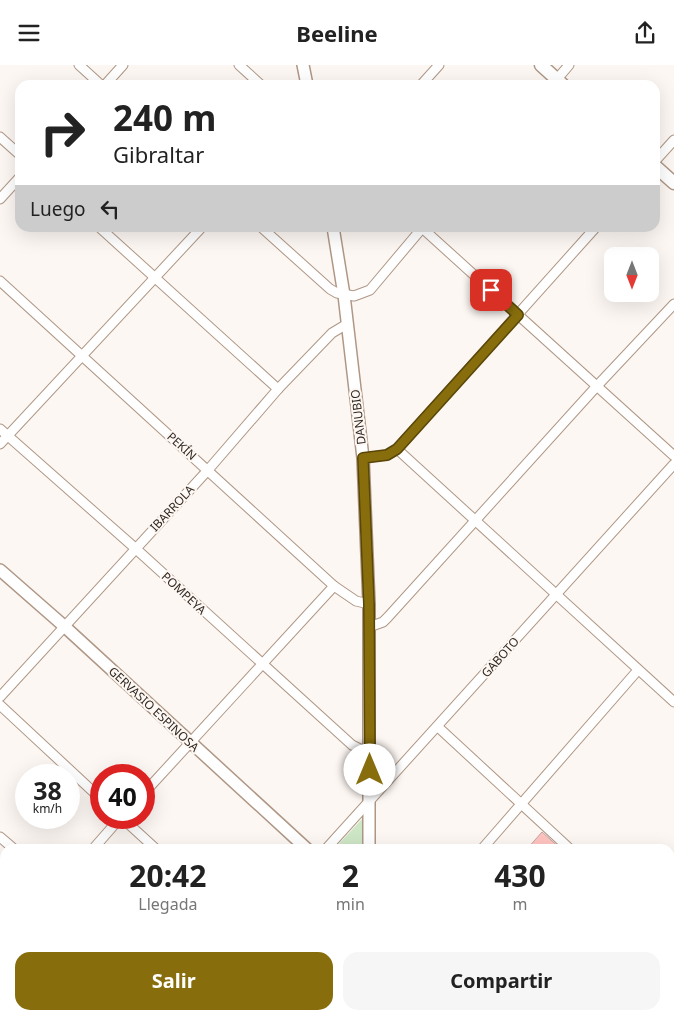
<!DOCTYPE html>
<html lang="es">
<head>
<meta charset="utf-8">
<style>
  body { margin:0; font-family:"Noto Sans",sans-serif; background:#f6f6f6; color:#222; height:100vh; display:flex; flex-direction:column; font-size:19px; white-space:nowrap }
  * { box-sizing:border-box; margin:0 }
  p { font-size:16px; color:#767676 }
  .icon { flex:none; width:28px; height:28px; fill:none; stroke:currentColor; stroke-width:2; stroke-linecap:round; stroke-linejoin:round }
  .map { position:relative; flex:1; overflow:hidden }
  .side { position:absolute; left:0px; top:779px; width:675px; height:176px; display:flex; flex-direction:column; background:#fff; border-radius:15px 15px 0 0; box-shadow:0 5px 20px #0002 }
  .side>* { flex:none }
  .banner { position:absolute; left:15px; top:15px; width:645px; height:152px; border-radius:15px; box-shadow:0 5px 20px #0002; background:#fff; color:#222; overflow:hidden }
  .needle { width:32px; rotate:180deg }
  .controls { position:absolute; left:604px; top:182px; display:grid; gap:10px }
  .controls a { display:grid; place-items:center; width:55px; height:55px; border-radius:10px; background:#fff; box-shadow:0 5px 20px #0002; font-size:25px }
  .speed { position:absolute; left:15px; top:699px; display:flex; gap:10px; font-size:25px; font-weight:700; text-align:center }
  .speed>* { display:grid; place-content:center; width:65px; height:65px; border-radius:50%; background:#fff; box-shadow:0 5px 20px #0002; line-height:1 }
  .speed small { font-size:12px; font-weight:400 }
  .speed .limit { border:8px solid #d22; background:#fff; color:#111 }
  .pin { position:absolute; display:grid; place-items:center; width:42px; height:42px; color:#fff; margin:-21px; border-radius:10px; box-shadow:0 2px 8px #0006 }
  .me { position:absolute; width:55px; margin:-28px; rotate:0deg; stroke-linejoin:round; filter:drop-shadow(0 0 4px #0008) }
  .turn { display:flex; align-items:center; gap:18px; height:105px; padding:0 15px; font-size:22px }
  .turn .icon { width:65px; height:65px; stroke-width:2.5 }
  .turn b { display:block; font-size:35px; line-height:42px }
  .then { display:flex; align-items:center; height:48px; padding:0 15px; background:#0003; gap:10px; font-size:19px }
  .eta { display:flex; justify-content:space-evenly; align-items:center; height:85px; text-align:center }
  .eta b { font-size:30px; font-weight:700; line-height:35px }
  .button { display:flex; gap:10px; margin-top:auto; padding:10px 15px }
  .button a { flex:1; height:58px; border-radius:15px; background:#876d0c; color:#fff; font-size:20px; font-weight:700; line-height:58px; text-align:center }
  .button a+a { background:#f6f6f6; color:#222 }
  header { display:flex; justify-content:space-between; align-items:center; height:65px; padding:0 15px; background:#fff; font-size:22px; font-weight:700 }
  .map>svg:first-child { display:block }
  .green { fill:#cde6c5 }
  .building { fill:#ffc4c0; stroke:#c5a5a2 }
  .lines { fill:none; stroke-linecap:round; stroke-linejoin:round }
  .minor-casing { stroke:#af9785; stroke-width:11 }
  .tertiary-casing { stroke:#af9785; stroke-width:14 }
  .secondary-casing { stroke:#af9785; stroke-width:15 }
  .minor { stroke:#fff; stroke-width:9 }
  .tertiary { stroke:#fff; stroke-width:11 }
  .secondary { stroke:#fff; stroke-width:12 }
  .route-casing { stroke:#584708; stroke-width:12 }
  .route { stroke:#876d0c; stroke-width:9 }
  .labels { text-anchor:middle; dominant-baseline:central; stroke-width:4; stroke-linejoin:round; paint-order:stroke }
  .street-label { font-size:12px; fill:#312821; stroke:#fdf7f3 }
</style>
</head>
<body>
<header><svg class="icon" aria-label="menu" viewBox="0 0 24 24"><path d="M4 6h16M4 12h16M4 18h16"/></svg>Beeline<svg class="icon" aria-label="share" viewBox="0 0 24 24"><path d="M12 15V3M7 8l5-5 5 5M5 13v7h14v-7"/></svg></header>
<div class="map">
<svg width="674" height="954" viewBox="0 0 674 954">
  <rect width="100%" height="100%" fill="#fdf7f3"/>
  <polygon class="green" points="363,753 362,784 334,784"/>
  <polygon class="building" points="542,767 561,784 527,784"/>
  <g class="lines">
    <defs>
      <g id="minor">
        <polyline points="79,0 101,20"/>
        <polyline points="239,0 261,20"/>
        <polyline points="105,20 123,0"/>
        <polyline points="421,20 439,0"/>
        <polyline points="552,20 569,0"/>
        <polyline points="0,72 20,90"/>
        <polyline points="655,96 674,75"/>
        <polyline points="0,134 20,112"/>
        <polyline points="99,162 278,324"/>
        <polyline points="261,162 330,224 337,228 354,231 370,225 423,162"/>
        <polyline points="421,162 674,391"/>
        <polyline points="0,216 334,521 356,536 369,539"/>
        <polyline points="0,364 135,483 352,680 370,689"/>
        <polyline points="0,379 202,162"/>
        <polyline points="397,384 674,637"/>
        <polyline points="363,393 387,390 397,384 596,162"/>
        <polyline points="369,562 383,557 388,552 596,322 674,239"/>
        <polyline points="0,632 208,405 278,324 332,268 347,259"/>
        <polyline points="0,640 101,734"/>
        <polyline points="438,662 570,784"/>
        <polyline points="144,728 334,521"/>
        <polyline points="0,772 14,784"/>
        <polyline points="93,784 121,752 156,784"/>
        <polyline points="326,784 674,399"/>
        <polyline points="482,784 638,605"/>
        <polyline points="670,837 674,833"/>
        <polyline points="670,875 674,879"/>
        <polyline points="0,886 5,881"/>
        <polyline points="0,908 5,912"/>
        <polyline points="46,950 51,954"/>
        <polyline points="195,950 199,954"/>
        <polyline points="171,954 174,950"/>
        <polyline points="565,954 568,950"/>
      </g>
      <g id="tertiary">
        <polyline points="303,0 307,20"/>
        <polyline points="333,162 344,230 363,393 369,539 369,784"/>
        <polyline points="0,505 64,561 307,784"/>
        <polyline points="490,950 494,954"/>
        <polyline points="364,954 364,950"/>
      </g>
      <g id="secondary">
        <polyline points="541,0 563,20"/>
        <polyline points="655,101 674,118"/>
      </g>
    </defs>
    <use href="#minor" class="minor-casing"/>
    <use href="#tertiary" class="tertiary-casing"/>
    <use href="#secondary" class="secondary-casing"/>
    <use href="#minor" class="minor"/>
    <use href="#tertiary" class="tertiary"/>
    <use href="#secondary" class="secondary"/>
  </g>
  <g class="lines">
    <defs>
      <polyline id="route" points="370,705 369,539 363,393 387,390 397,384 518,250 491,225"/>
    </defs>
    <use href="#route" class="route-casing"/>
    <use href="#route" class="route"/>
  </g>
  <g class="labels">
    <g class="street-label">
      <text transform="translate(358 352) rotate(-97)">DANUBIO</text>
      <text transform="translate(182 381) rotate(42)">PEKÍN</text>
      <text transform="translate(172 443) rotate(-47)">IBARROLA</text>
      <text transform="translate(184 528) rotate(43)">POMPEYA</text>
      <text transform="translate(500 592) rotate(-48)">GABOTO</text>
      <text transform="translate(154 644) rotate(43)">GERVASIO ESPINOSA</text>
    </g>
  </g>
</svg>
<div class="controls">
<a><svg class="needle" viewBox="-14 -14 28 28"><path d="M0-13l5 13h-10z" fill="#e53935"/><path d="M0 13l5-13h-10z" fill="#767676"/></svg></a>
</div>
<div class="speed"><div>38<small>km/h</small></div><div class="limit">40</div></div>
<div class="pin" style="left:491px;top:225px;background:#d93025"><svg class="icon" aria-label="arrive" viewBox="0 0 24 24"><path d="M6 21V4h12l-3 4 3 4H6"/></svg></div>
<svg class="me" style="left:370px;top:705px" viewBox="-20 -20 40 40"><circle r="19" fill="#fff"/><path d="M0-13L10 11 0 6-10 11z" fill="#876d0c"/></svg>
<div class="banner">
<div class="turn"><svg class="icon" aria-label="right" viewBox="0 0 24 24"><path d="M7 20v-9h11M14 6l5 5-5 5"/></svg><div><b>240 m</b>Gibraltar</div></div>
<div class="then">Luego<svg class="icon" aria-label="left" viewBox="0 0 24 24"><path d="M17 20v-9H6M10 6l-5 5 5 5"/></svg></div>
</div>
<section class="side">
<div class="eta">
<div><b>20:42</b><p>Llegada</p></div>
<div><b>2</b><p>min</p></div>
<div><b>430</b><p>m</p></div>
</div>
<div class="button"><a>Salir</a><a>Compartir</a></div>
</section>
</div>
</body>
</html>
